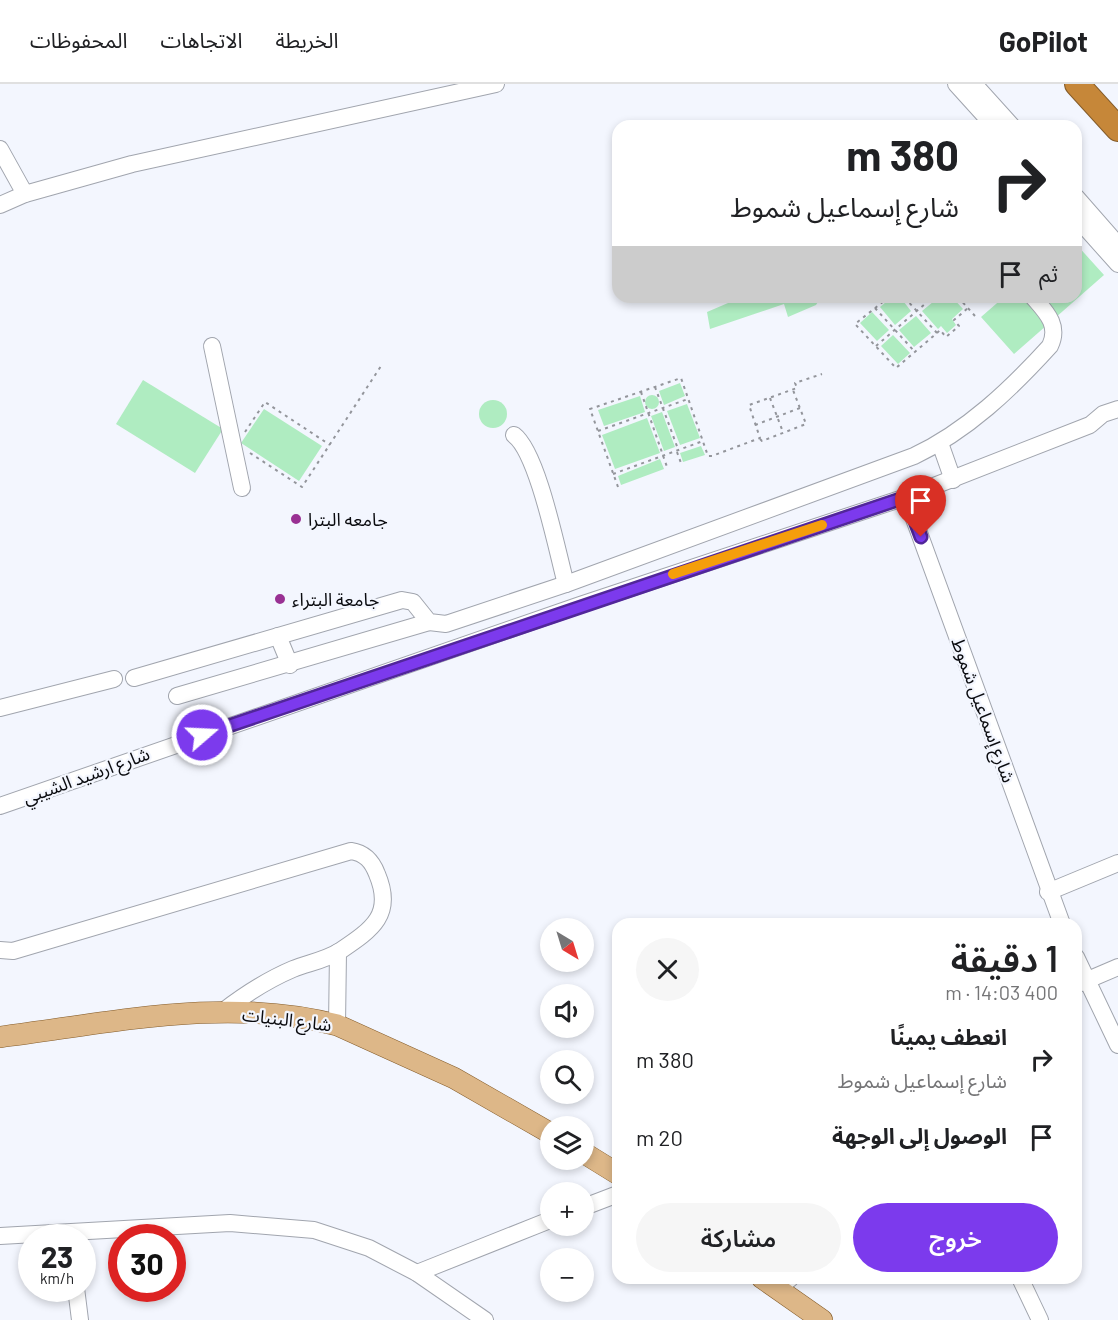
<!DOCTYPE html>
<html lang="ar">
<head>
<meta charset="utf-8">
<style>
  body { margin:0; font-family:Barlow,"Noto Sans Arabic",sans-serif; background:#f6f6f6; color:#202124; direction:rtl; height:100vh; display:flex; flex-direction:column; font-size:22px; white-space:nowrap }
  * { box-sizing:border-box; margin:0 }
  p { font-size:20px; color:#757577 }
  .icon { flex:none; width:33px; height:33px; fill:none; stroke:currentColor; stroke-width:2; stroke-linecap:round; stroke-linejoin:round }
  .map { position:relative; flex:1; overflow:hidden; direction:ltr }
  .sheet { position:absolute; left:612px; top:834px; width:470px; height:366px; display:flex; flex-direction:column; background:#fff; border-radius:18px; box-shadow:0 3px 9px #0003; direction:rtl }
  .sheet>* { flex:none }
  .banner { position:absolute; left:612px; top:36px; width:470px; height:183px; border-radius:18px; box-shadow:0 3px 9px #0003; direction:rtl; background:#fff; color:#202124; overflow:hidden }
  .needle { width:39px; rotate:142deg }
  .tools { position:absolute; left:540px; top:834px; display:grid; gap:12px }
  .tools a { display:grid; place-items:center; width:54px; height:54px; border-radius:50%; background:#fff; box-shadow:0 3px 9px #0003; font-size:30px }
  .speed { position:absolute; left:18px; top:1140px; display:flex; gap:12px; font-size:30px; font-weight:700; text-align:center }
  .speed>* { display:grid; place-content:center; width:78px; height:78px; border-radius:50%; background:#fff; box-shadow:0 3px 9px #0003; line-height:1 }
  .speed small { font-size:15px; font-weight:400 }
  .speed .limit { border:9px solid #d22; background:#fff; color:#111 }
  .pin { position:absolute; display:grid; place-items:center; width:51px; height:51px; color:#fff; margin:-62px -26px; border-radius:50% 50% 50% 0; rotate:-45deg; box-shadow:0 0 6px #0007 }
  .pin .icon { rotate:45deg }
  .me { position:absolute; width:66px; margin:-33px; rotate:71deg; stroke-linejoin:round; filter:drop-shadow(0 0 4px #0008) }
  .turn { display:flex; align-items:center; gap:21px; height:126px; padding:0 24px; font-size:27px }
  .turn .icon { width:78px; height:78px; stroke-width:2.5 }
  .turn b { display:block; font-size:42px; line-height:51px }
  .then { display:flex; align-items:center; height:57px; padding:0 24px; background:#0003; gap:12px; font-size:22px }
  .round { display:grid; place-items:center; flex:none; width:63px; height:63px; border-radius:32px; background:#f6f6f6 }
  .headline { display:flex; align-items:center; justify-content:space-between; height:102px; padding:0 24px }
  h1 { font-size:36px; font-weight:600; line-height:45px }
  .primary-button { display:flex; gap:12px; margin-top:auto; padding:12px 24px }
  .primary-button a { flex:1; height:69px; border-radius:36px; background:#7c3aed; color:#fff; font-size:24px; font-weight:600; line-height:69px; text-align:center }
  .primary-button a+a { background:#f6f6f6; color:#202124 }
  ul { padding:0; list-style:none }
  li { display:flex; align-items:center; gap:18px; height:78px; padding:0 24px }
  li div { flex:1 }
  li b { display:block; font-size:22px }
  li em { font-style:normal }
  header { display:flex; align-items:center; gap:36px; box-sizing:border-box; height:84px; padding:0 30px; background:#fff; border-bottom:2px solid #e0e0e0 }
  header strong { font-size:28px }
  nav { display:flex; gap:33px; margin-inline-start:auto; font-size:21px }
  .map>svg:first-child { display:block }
  .green { fill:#afecc1 }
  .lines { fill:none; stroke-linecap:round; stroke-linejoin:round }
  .minor-casing { stroke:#a1a5ae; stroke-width:18 }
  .major-casing { stroke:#845c2a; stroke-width:22 }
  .highway-casing { stroke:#845c2a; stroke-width:26 }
  .path { stroke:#93959b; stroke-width:2; stroke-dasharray:3 4.5; stroke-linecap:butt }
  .minor { stroke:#fff; stroke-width:16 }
  .major { stroke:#ddb788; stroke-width:21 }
  .highway { stroke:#c68739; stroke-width:24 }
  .route-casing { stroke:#51269a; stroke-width:15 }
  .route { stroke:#7c3aed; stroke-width:10 }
  .slow { stroke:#f59e0b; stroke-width:10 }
  .poi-dot { fill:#993093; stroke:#f3f6fe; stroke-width:2 }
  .labels { text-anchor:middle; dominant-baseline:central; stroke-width:4.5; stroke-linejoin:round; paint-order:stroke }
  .poi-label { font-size:18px; fill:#0a0b0f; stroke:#f3f6fe; text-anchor:start }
  .street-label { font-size:18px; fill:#0a0b0f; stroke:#f3f6fe }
</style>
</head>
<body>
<header>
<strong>GoPilot</strong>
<nav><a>الخريطة</a><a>الاتجاهات</a><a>المحفوظات</a></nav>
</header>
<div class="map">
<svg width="1118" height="1236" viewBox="0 0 1118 1236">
  <rect width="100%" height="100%" fill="#f3f6fe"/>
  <g class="green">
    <polygon points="1076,160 1104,191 1014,270 981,233 1004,213 1076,213"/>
    <polygon points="742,213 821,213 816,221 788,233 784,220 710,245 707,228"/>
    <polygon points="892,213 900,213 911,227 895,241 880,223"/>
    <polygon points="939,213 952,213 963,225 952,235 956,241 947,249 941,242 938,245 922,227"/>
    <polygon points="872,228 889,246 877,257 860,239"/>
    <polygon points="916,232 931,249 914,263 899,246"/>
    <polygon points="893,251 910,269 898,280 881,262"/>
    <polygon points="143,296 223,345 195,389 116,340"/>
    <polygon points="680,299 685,312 664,321 659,307"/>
    <circle cx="652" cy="318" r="7"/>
    <polygon points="640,312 645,328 604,342 598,326"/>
    <circle cx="493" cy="330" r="14"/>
    <polygon points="687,320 700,354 680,361 667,327"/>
    <polygon points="264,325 322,362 299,397 241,359"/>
    <polygon points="662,328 675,363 664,367 651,332"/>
    <polygon points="647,334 660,369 615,385 602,351"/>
    <polygon points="701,362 705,371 683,378 680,369"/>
    <polygon points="660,375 664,385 621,401 618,392"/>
  </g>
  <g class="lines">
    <defs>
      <g id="minor">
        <polyline points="956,0 994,42"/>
        <polyline points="974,0 1012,42"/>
        <polyline points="0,65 25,110"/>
        <polyline points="1076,113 1118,161"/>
        <polyline points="0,121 25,110 132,80 496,0"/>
        <polyline points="1076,133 1118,180"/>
        <polyline points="212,262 242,404"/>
        <path d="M514 351C538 369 557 467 566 500"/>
        <polyline points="940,359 953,396"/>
        <polyline points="906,413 1062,840"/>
        <polyline points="278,552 290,581"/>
        <path d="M134 594 402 516 413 518 429 538 446 540 566 500 914 372C967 347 1011 305 1050 262 1060 241 1046 228 1033 213"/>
        <polyline points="177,612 429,538"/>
        <polyline points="0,624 114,595"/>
        <polyline points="0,722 580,521 906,413 1090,341 1103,330 1118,325"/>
        <polyline points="1048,808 1118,779"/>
        <path d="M0 866 13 867 351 767C365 769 372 777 377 790 394 830 373 845 340 867 326 876 308 879 293 885 267 896 244 911 222 928"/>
        <polyline points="1076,873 1118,961"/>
        <polyline points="1076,901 1118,883"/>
        <polyline points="337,941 338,868"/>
        <polyline points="584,1123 618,1110"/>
        <polyline points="0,1152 230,1139 314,1146 369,1164 417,1189 485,1236"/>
        <polyline points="417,1189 550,1136"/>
        <polyline points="1020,1194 1040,1236"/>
        <polyline points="76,1204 80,1236"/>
        <polyline points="778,1205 791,1194"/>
      </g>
      <g id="major">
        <path d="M0 953C111 939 227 912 337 941L454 994 550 1049"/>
        <polyline points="584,1069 618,1090"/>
        <polyline points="762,1194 822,1236"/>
      </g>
      <polyline id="highway" points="1077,0 1118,45"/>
    </defs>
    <use href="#minor" class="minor-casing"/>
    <use href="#major" class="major-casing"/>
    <use href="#highway" class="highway-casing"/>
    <g class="path">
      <polyline points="889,213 855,240 896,284 937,249 904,213"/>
      <polyline points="958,213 975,232"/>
      <polyline points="875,224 915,268"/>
      <polyline points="937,249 940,246 946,253 959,242 954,236 968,224"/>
      <polyline points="876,262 933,213"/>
      <polyline points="655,303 678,365"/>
      <polyline points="641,308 667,383"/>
      <polyline points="770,314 783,348"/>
      <polyline points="755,341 800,324"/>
      <polyline points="598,347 688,315"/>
      <polyline points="245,348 265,318 330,361"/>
      <polyline points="760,355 762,357 806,340 793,306"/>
      <polyline points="677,368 681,379"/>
      <polyline points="250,369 302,403 381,282"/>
      <polyline points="613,390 703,357"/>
      <polyline points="618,403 590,325 681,294 708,372 712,372 760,354 749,321 797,304 795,299 822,290"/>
    </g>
    <use href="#minor" class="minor"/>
    <use href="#major" class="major"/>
    <use href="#highway" class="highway"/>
  </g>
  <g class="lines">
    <defs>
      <polyline id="route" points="202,651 906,413 921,453"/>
    </defs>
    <use href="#route" class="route-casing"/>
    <use href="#route" class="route"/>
    <polyline class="slow" points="673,490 822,441"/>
  </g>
  <g class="poi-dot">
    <circle cx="296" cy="435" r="6"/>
    <circle cx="280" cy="515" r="6"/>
  </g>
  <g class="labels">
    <g class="poi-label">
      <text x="308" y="435">جامعه البترا</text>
      <text x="292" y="515">جامعة البتراء</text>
    </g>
    <g class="street-label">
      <text transform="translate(984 626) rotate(70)">شارع إسماعيل شموط</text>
      <text transform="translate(86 691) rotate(-20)">شارع ارشيد الشيبي</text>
      <text transform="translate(287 935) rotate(7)">شارع البنيات</text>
    </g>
  </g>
</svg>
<div class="tools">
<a><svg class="needle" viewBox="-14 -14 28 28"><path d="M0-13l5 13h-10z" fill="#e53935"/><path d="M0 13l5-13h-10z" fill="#757577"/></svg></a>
<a><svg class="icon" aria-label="sound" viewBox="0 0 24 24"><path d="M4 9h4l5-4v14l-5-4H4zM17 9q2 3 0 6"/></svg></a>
<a><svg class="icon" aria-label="search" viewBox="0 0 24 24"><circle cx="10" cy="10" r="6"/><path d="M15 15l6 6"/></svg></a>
<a><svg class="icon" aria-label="layers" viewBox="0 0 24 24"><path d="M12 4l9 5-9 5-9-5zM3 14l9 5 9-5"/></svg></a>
<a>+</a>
<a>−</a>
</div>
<div class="speed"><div>23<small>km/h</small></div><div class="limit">30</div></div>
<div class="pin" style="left:921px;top:453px;background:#d93025"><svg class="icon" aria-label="arrive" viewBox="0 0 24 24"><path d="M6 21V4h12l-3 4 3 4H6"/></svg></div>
<svg class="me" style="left:202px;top:651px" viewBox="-20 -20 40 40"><circle r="17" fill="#7c3aed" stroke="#fff" stroke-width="3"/><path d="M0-11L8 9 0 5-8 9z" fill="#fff"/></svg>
<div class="banner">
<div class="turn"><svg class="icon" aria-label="right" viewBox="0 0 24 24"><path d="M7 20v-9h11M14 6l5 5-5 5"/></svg><div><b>380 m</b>شارع إسماعيل شموط</div></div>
<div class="then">ثم<svg class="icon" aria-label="arrive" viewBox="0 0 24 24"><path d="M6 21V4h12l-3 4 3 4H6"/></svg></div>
</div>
<section class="sheet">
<div class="headline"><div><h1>1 دقيقة</h1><p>400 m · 14:03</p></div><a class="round"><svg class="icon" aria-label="close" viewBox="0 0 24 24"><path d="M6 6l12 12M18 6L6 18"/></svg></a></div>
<ul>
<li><svg class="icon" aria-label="right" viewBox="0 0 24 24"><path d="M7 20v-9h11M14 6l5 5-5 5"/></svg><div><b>انعطف يمينًا</b><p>شارع إسماعيل شموط</p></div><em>380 m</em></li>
<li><svg class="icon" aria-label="arrive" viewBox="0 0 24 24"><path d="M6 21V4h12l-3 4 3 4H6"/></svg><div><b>الوصول إلى الوجهة</b></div><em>20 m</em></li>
</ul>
<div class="primary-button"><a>خروج</a><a>مشاركة</a></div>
</section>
</div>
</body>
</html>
